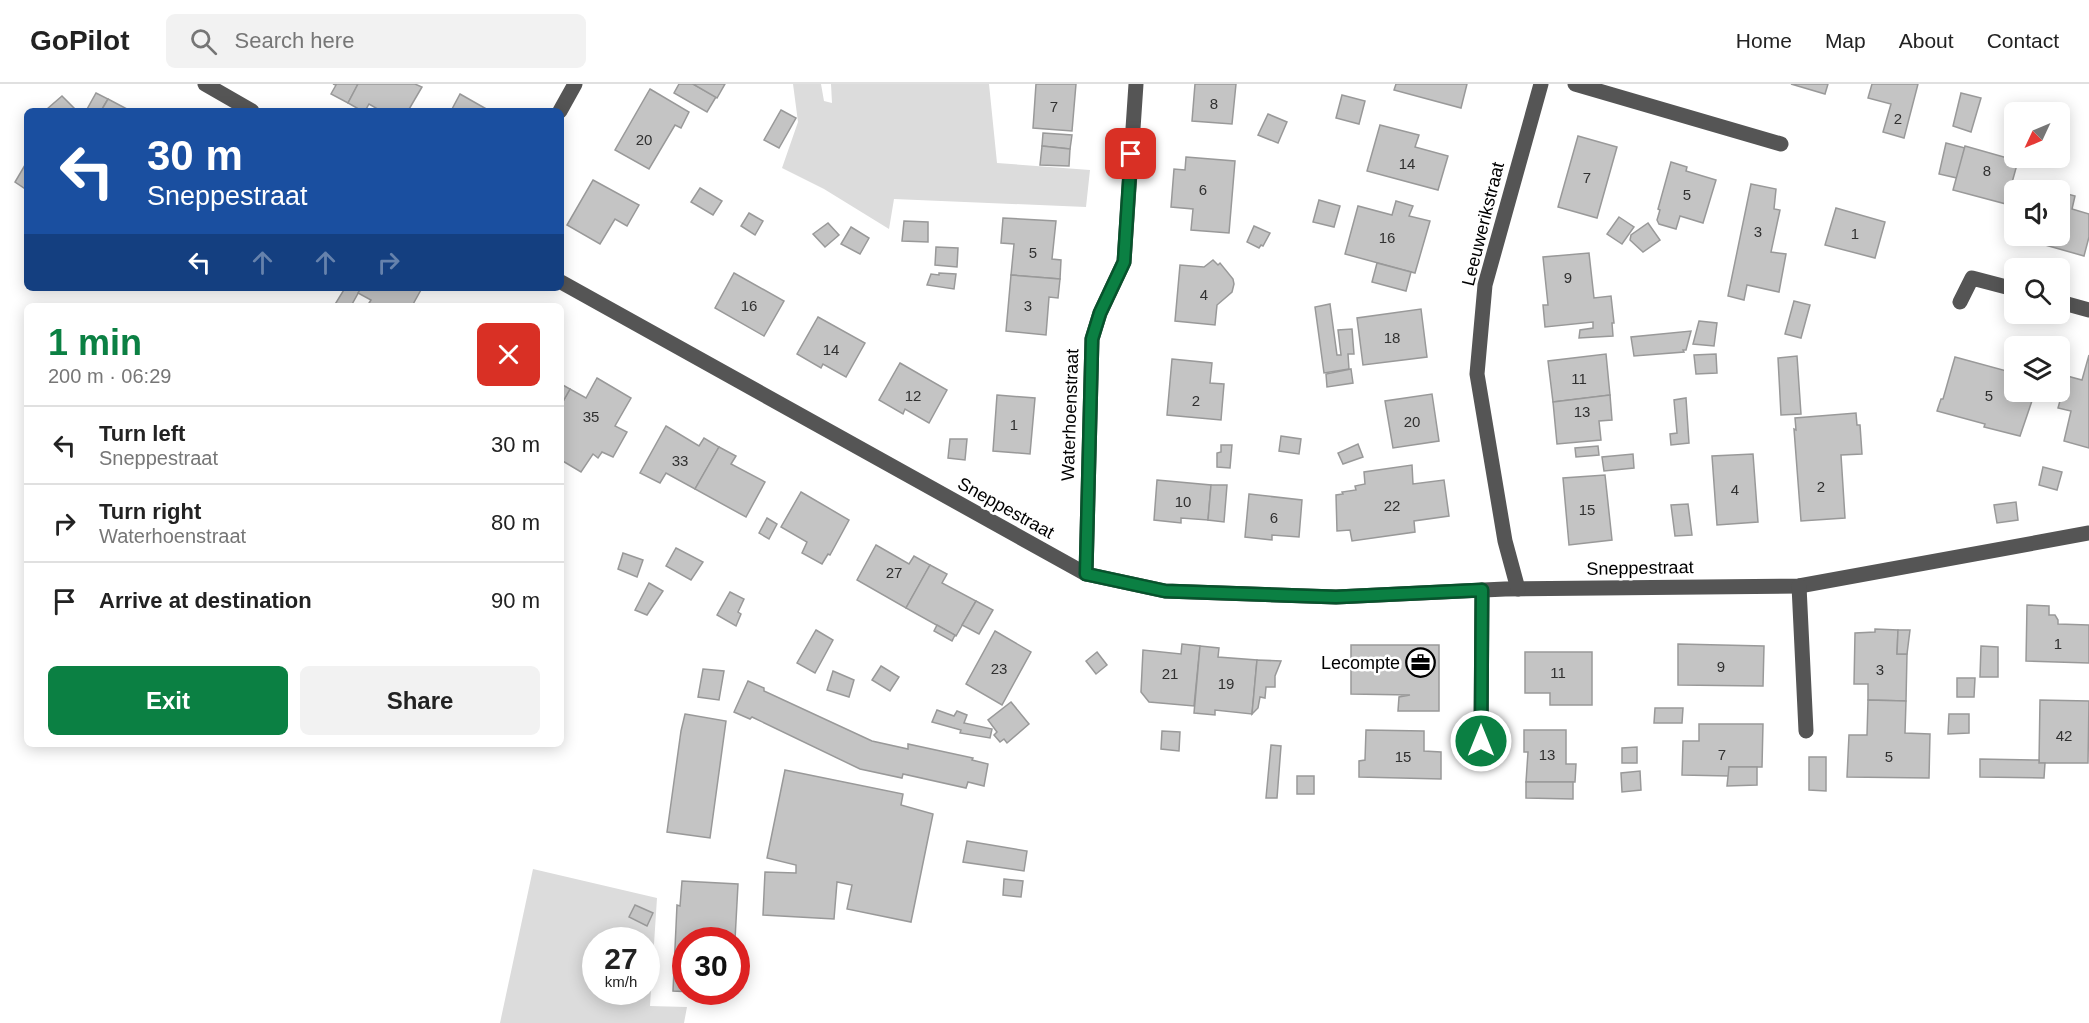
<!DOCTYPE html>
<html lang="en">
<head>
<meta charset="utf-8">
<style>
  body { margin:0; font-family:Arial,sans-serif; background:#f2f2f2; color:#222; height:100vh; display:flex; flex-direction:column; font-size:22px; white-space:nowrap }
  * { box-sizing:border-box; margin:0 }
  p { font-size:20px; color:#767676 }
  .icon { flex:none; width:33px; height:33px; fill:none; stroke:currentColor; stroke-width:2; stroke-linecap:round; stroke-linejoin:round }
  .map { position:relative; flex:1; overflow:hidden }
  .details { position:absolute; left:24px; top:219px; width:540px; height:444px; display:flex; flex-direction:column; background:#fff; border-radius:9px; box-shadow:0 3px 15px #0003 }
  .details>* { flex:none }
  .hud { position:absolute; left:24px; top:24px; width:540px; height:183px; border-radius:9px; box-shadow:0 3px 15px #0003; background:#1a4fa0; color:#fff; overflow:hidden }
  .needle { width:39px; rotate:226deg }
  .buttons { position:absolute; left:2004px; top:18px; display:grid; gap:12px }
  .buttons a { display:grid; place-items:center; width:66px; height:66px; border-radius:9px; background:#fff; box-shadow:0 3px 15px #0003; font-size:30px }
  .speed { position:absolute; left:582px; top:843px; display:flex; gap:12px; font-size:30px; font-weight:700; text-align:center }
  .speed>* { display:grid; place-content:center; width:78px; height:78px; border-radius:50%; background:#fff; box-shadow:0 3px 15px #0003; line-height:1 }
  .speed small { font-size:15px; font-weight:400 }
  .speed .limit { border:9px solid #d22; background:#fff; color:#111 }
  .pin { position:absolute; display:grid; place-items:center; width:51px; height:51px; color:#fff; margin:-26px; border-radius:12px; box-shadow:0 3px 9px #0006 }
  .me { position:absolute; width:66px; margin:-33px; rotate:0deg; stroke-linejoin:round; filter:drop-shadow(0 0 4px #0008) }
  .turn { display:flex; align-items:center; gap:21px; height:126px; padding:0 24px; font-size:27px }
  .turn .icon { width:78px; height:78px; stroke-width:2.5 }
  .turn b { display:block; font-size:42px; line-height:51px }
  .lanes { display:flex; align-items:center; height:57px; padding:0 24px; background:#0003; justify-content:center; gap:30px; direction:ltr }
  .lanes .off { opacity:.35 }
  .round { display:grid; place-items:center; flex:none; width:63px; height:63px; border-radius:9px; background:#f2f2f2 }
  .summary { display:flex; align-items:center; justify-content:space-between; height:102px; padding:0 24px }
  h1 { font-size:36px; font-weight:600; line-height:45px; color:#0b8043 }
  .primary-button { display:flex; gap:12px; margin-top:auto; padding:12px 24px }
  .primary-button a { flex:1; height:69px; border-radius:9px; background:#0b8043; color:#fff; font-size:24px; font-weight:600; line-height:69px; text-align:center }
  .primary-button a+a { background:#f2f2f2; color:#222 }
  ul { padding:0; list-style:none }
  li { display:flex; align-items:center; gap:18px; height:78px; padding:0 24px; border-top:2px solid #e0e0e0 }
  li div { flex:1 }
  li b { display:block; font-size:22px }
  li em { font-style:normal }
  header { display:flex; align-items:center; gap:36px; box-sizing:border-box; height:84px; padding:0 30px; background:#fff; border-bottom:2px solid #e0e0e0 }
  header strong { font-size:28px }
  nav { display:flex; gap:33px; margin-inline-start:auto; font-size:21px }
  .search { width:420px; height:54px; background:#f2f2f2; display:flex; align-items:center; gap:15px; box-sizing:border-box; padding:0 21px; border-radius:9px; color:#767676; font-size:22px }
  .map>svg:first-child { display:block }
  .green { fill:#dcdcdc; fill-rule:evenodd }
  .building { fill:#c4c4c4; stroke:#999; stroke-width:1.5 }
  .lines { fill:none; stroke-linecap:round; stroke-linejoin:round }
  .minor { stroke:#555; stroke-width:15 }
  .route-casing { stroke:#07532c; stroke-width:15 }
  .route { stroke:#0b8043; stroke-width:10 }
  .labels { text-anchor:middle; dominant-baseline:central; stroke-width:5; stroke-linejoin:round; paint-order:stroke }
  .number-label { font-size:15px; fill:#313131 }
  .street-label { font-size:18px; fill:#000; stroke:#fff }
  .poi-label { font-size:18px; fill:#000; stroke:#fff; text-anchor:end }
</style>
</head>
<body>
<header>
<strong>GoPilot</strong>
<div class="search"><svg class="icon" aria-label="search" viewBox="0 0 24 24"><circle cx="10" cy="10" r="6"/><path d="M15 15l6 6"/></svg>Search here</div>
<nav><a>Home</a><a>Map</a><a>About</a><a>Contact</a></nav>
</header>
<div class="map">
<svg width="2089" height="939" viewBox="0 0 2089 939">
  <rect width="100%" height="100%" fill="#fff"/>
  <g class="green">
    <polygon points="793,0 821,0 824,17 832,19 831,0 989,0 997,79 1090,86 1086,123 894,115 889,145 824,105 782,84 798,38"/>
    <path d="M533 785 657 814 650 922 687 923 684 939H500ZM596 856H646V908H596Z"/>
  </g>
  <g class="building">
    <polygon points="333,0 358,0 348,19 331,10 336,1"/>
    <polygon points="358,0 415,0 422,3 408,27 381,27 369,20 365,27 362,27 348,19"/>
    <polygon points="679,0 693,0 716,13 707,28 674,9"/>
    <polygon points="693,0 725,0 717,14"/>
    <polygon points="1036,0 1076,0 1072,47 1033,44"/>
    <polygon points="1195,0 1236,0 1232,40 1192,37"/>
    <polygon points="1396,0 1467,0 1461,24 1394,6"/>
    <polygon points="1791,0 1828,0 1825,10"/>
    <polygon points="1872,0 1918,0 1904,54 1883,48 1891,20 1868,14"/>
    <polygon points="650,5 689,28 681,44 675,41 649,85 615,66"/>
    <polygon points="96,9 108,15 101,27 86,27"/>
    <polygon points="1961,9 1981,14 1971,48 1953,42"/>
    <polygon points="460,10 490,27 451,27"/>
    <polygon points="1342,11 1365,17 1359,40 1336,34"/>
    <polygon points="62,12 77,27 49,27 47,25"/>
    <polygon points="108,15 129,26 101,27"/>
    <polygon points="781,26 796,34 779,64 764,56"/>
    <polygon points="1268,30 1287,38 1278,59 1258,51"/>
    <polygon points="1380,41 1419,51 1415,63 1448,72 1438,106 1367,87"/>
    <polygon points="1043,49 1072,51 1070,65 1042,62"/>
    <polygon points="1578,52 1617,63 1597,134 1558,123"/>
    <polygon points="1946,59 1965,64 1957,94 1939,90"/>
    <polygon points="1042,62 1070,65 1069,82 1040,81"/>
    <polygon points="1965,62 2018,77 2006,120 1953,106"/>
    <polygon points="1186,73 1235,77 1229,149 1191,146 1193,125 1171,123 1174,85 1185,86"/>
    <polygon points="1671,78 1687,83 1686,87 1716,96 1703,139 1680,132 1676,145 1659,140 1657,136 1660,126 1658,125"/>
    <polygon points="25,81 27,83 27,106 15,98"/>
    <polygon points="593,96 639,121 627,142 615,135 600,160 567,141"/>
    <polygon points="1751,100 1776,105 1774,125 1780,126 1771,168 1786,170 1779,208 1747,201 1744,216 1728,212"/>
    <polygon points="700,104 722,117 713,131 691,118"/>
    <polygon points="2060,108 2075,112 2072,125 2089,130 2089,153 2084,172 2038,159 2040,152 2060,152"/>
    <polygon points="1319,116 1340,122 1334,143 1313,138"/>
    <polygon points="1396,117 1413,122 1409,132 1430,137 1415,189 1345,170 1358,122 1392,131"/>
    <polygon points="1836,124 1885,138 1875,174 1825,161"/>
    <polygon points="749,129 763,137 755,151 741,142"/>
    <polygon points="1619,133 1634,143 1622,160 1607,150"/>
    <polygon points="1003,134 1056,137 1052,175 1061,176 1060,195 1011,191 1014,160 1001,159"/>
    <polygon points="904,137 928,138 928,158 902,157"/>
    <polygon points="828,139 839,151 825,163 813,150"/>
    <polygon points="1648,139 1660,156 1643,168 1630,156 1631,151"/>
    <polygon points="1254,142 1270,149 1263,162 1261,161 1259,164 1247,158"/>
    <polygon points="851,143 869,154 860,170 841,160"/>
    <polygon points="936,163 958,164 957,183 935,181"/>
    <polygon points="1589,169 1594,214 1611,212 1614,239 1612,239 1613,252 1579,254 1580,246 1593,244 1593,238 1545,243 1543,221 1548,221 1543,173"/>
    <polygon points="1213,176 1218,181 1220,179 1233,195 1234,200 1232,208 1217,221 1215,241 1175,237 1180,181 1204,183"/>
    <polygon points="1377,179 1411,188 1406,207 1372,198"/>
    <polygon points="734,189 784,217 764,252 715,224"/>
    <polygon points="939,189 956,190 954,205 927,201 931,190 939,191"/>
    <polygon points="1011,191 1060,195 1058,214 1049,213 1046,251 1006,247"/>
    <polygon points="345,204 361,204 351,222 334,222"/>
    <polygon points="361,204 422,204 412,222 375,222 369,219 371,216 358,209"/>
    <polygon points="1794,217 1810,221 1801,254 1785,250"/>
    <polygon points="1330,220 1337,271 1341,271 1338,246 1352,245 1354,270 1348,270 1349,285 1324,289 1315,223"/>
    <polygon points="1421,225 1427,273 1363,281 1357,234"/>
    <polygon points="818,233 865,259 846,293 823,280 821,284 797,270"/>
    <polygon points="1699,237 1717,239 1714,262 1693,260"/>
    <polygon points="1691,247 1686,266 1683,266 1684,268 1634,272 1631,253"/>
    <polygon points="1606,270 1610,311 1553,318 1548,277"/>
    <polygon points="1716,270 1717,289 1696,290 1694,271"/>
    <polygon points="2089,271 2089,364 2064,357 2071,327 2058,324 2067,292 2082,296"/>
    <polygon points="1797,272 1801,330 1781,331 1778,274"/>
    <polygon points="1955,273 2014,289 2014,308 2035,308 2020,352 1984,343 1985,340 1937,327 1941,315 1943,315"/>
    <polygon points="1172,275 1212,279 1210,299 1224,300 1221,336 1167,331"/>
    <polygon points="900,279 947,306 929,339 905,325 903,330 879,316"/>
    <polygon points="1351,285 1353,299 1327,303 1326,290"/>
    <polygon points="597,294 631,314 615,342 627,348 613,373 602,368 598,374 593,370 581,388 561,376 561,321 570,305 586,314"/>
    <polygon points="561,300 570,305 561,321"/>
    <polygon points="1432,310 1439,357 1393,364 1385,317"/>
    <polygon points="997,311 1035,314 1030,370 993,367"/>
    <polygon points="1610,311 1612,336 1599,337 1601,356 1557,360 1553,318"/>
    <polygon points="1686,314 1689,359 1671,361 1670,350 1677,349 1674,316"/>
    <polygon points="1856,329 1857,341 1860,341 1862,370 1841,371 1845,434 1801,437 1794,345 1796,346 1795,334"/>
    <polygon points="666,342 699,362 704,354 719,363 695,405 666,389 660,399 640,389"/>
    <polygon points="1281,352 1301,355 1299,370 1279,367"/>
    <polygon points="950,355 967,355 965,376 948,374"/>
    <polygon points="1358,360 1363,373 1343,380 1338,369"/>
    <polygon points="1221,361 1232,361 1230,384 1217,383 1217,369 1221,368"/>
    <polygon points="1598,362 1599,371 1576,373 1575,364"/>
    <polygon points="719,363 736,372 731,380 765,398 746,433 695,405"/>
    <polygon points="1633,370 1634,384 1604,387 1602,373"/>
    <polygon points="1753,370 1758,438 1717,441 1712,372"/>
    <polygon points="1412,381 1413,400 1444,396 1449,432 1414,437 1415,448 1352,457 1350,446 1337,447 1336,411 1343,410 1342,408 1356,406 1355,402 1365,400 1364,388"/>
    <polygon points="2043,383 2062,388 2057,406 2039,401"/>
    <polygon points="1605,391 1612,456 1569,461 1563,394"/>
    <polygon points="1157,396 1211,401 1208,436 1181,434 1181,439 1154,436"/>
    <polygon points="1211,401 1227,401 1224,438 1208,436"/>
    <polygon points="801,408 849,436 830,471 828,470 822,480 802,469 807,458 781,443"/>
    <polygon points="1249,410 1302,416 1299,453 1272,451 1272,456 1245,453"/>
    <polygon points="2016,418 2018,436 1997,439 1994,421"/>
    <polygon points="1688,420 1692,451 1675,452 1671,421"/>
    <polygon points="767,434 777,440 769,455 759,449"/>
    <polygon points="876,461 909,480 914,472 930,481 906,524 857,496"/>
    <polygon points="676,464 703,478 691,496 666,482"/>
    <polygon points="623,469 643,476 637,493 618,485"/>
    <polygon points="930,481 947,490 942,499 976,517 956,552 906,524"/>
    <polygon points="649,499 663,507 647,531 635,526"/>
    <polygon points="730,508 744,515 738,528 741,530 736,542 717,531"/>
    <polygon points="976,517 993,526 979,550 962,541"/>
    <polygon points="2027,521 2049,522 2049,531 2055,531 2058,536 2058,540 2089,541 2089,579 2026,577"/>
    <polygon points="937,541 955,551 952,557 934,547"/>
    <polygon points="1875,545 1898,546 1897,570 1907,570 1906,617 1868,616 1868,600 1854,600 1855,549 1875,548"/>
    <polygon points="816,546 833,556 815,589 797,579"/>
    <polygon points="1898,546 1910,546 1907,570 1897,570"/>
    <polygon points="995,547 1031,568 1002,621 966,600"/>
    <polygon points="1182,560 1200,562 1194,622 1149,618 1141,608 1143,566 1181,570"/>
    <polygon points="1678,560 1764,562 1763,602 1678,601"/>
    <polygon points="1351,561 1439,561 1439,627 1398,627 1399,613 1410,611 1351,610"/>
    <polygon points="1200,562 1219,564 1218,573 1257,576 1252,630 1215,626 1215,631 1194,629"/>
    <polygon points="1981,562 1998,563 1998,593 1980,593"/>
    <polygon points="1097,568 1107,581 1096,590 1086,577"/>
    <polygon points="1525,568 1592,568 1592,621 1550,621 1550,609 1525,609"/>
    <polygon points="1257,576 1281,577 1275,592 1275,603 1266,603 1265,614 1260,613 1258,624 1252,630"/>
    <polygon points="881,582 899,593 890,607 872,596"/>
    <polygon points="703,585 724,587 719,616 698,613"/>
    <polygon points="833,587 854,596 849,613 827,606"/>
    <polygon points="1957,594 1975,594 1974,613 1957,613"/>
    <polygon points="748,597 764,604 764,607 872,657 908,665 908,660 973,674 972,676 988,680 984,702 968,698 966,704 903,690 902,694 860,685 752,633 750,635 734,628"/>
    <polygon points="1868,616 1906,617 1905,649 1930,650 1929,694 1847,693 1849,651 1867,651"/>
    <polygon points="2040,616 2089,617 2088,679 2039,679"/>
    <polygon points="1011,618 1029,640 1007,659 1004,655 1000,658 994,651 997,648 988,636"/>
    <polygon points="1655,624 1683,624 1682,639 1654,639"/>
    <polygon points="937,626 954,632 957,627 967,631 964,639 992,645 990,654 960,649 961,646 932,638"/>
    <polygon points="685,630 726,637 710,754 667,748 681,647"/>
    <polygon points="1949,630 1969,630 1969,649 1948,650"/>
    <polygon points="1699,640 1763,640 1762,683 1729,683 1729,692 1682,691 1683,657 1699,657"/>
    <polygon points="1366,646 1424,647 1424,667 1441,668 1441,695 1359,693 1359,677 1365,676"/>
    <polygon points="1524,646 1566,646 1566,680 1576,680 1575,698 1526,698 1528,668 1524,668"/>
    <polygon points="1162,647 1180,648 1179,667 1161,665"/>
    <polygon points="1271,661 1281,662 1277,714 1266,714"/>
    <polygon points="1637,663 1637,679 1622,679 1622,664"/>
    <polygon points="1809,673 1826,673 1826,707 1809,706"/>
    <polygon points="1980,675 2039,676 2039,679 2045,679 2044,694 1980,693"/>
    <polygon points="1729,683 1757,683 1757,701 1727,702"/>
    <polygon points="785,686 903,710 901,721 933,730 911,838 847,825 852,801 837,798 834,835 763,831 765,788 796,789 796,781 767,774"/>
    <polygon points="1640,687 1641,706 1622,708 1621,689"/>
    <rect x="1297" y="692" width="17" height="18"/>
    <polygon points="1526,698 1573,698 1573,715 1526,714"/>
    <polygon points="967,757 1027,767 1024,787 963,778"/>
    <polygon points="1004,795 1023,797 1021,813 1003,811"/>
    <polygon points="682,797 738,800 735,856 686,856 686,908 733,908 732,910 673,907 677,821 680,822"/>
    <polygon points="635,821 653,829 647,842 629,833"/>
  </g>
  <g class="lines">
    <g class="minor">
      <polyline points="205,0 252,27"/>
      <polyline points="1575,0 1781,60"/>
      <polyline points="560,27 575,0"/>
      <polyline points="561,198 1086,490 1165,507 1336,513 1505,505 1799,502 2089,449"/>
      <polyline points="1960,218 1972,194 2014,205"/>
      <polyline points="2060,218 2089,226"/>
      <polyline points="1086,490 1092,255 1100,229 1124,178 1136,0"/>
      <polyline points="1799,502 1806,647"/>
      <polyline points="1518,505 1505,457 1477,290 1485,201 1541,0"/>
      <polyline points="1481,657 1482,506"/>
    </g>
  </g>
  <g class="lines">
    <defs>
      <polyline id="route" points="1131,70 1124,178 1100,229 1092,255 1086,490 1165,507 1336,513 1482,506 1481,657"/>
    </defs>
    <use href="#route" class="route-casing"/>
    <use href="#route" class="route"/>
  </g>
  <defs>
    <symbol id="office-ring" viewBox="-11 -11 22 22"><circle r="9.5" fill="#fff" stroke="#000" stroke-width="1.5"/><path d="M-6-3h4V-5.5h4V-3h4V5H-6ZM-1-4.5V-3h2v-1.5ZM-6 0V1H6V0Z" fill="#000"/></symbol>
  </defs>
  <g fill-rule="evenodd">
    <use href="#office-ring" x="1404" y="562" width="33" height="33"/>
  </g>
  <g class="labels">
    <g class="number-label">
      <text x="1214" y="19">8</text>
      <text x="1054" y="22">7</text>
      <text x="1898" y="34">2</text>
      <text x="644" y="55">20</text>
      <text x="1407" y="79">14</text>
      <text x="1987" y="86">8</text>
      <text x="1587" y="93">7</text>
      <text x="1203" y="105">6</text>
      <text x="1687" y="110">5</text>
      <text x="1758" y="147">3</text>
      <text x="1855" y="149">1</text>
      <text x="1387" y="153">16</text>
      <text x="1033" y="168">5</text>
      <text x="1568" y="193">9</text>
      <text x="1204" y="210">4</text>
      <text x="749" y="221">16</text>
      <text x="1028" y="221">3</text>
      <text x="1392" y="253">18</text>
      <text x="831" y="265">14</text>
      <text x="1579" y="294">11</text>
      <text x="913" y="311">12</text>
      <text x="1989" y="311">5</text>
      <text x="1196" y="316">2</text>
      <text x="1582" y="327">13</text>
      <text x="591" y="332">35</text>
      <text x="1412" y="337">20</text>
      <text x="1014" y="340">1</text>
      <text x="680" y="376">33</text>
      <text x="1821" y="402">2</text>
      <text x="1735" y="405">4</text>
      <text x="1183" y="417">10</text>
      <text x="1392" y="421">22</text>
      <text x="1587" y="425">15</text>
      <text x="1274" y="433">6</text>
      <text x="894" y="488">27</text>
      <text x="2058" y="559">1</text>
      <text x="1721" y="582">9</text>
      <text x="999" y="584">23</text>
      <text x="1880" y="585">3</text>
      <text x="1558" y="588">11</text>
      <text x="1170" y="589">21</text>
      <text x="1226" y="599">19</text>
      <text x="2064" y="651">42</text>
      <text x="1547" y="670">13</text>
      <text x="1722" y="670">7</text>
      <text x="1403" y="672">15</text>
      <text x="1889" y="672">5</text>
    </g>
    <g class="street-label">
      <text transform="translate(1483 140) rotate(-76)">Leeuwerikstraat</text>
      <text transform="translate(1070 331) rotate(-88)">Waterhoenstraat</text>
      <text transform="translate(1006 424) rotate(29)">Sneppestraat</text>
      <text transform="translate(1640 484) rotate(-1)">Sneppestraat</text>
    </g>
    <g class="poi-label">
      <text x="1400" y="579">Lecompte</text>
    </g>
  </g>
</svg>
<div class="buttons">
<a><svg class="needle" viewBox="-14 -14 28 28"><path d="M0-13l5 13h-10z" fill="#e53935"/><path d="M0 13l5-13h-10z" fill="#767676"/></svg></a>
<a><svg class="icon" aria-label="sound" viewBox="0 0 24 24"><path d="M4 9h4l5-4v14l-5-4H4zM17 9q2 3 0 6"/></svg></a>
<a><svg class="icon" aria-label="search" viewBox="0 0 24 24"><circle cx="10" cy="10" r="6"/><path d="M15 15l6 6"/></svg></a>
<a><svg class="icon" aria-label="layers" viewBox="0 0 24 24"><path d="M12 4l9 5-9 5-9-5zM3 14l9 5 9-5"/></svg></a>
</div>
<div class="speed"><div>27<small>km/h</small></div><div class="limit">30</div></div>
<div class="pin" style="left:1131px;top:70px;background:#d93025"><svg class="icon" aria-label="arrive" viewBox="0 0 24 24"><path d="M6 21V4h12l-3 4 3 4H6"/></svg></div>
<svg class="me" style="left:1481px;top:657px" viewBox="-20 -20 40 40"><circle r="17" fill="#0b8043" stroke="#fff" stroke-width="3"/><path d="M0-11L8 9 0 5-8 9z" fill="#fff"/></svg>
<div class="hud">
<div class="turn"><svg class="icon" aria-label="left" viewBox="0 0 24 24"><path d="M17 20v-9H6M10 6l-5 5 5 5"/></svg><div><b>30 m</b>Sneppestraat</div></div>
<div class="lanes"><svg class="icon" aria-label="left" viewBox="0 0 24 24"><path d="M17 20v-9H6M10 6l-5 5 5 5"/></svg><svg class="icon off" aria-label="ahead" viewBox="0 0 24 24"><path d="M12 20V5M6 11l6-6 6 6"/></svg><svg class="icon off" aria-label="ahead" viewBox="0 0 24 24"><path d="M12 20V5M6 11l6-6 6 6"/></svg><svg class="icon off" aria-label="right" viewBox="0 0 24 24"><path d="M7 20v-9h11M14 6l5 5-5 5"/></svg></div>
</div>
<section class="details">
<div class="summary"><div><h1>1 min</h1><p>200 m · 06:29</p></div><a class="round" style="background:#d93025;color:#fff"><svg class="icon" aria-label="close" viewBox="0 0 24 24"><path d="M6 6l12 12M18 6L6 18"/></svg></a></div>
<ul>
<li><svg class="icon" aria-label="left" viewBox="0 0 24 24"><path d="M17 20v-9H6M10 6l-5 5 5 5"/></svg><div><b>Turn left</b><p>Sneppestraat</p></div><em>30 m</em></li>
<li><svg class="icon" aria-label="right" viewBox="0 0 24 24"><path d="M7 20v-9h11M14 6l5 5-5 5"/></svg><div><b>Turn right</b><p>Waterhoenstraat</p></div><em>80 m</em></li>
<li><svg class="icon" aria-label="arrive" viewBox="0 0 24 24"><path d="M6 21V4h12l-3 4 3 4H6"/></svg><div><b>Arrive at destination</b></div><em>90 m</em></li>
</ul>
<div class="primary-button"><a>Exit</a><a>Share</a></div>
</section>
</div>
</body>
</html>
